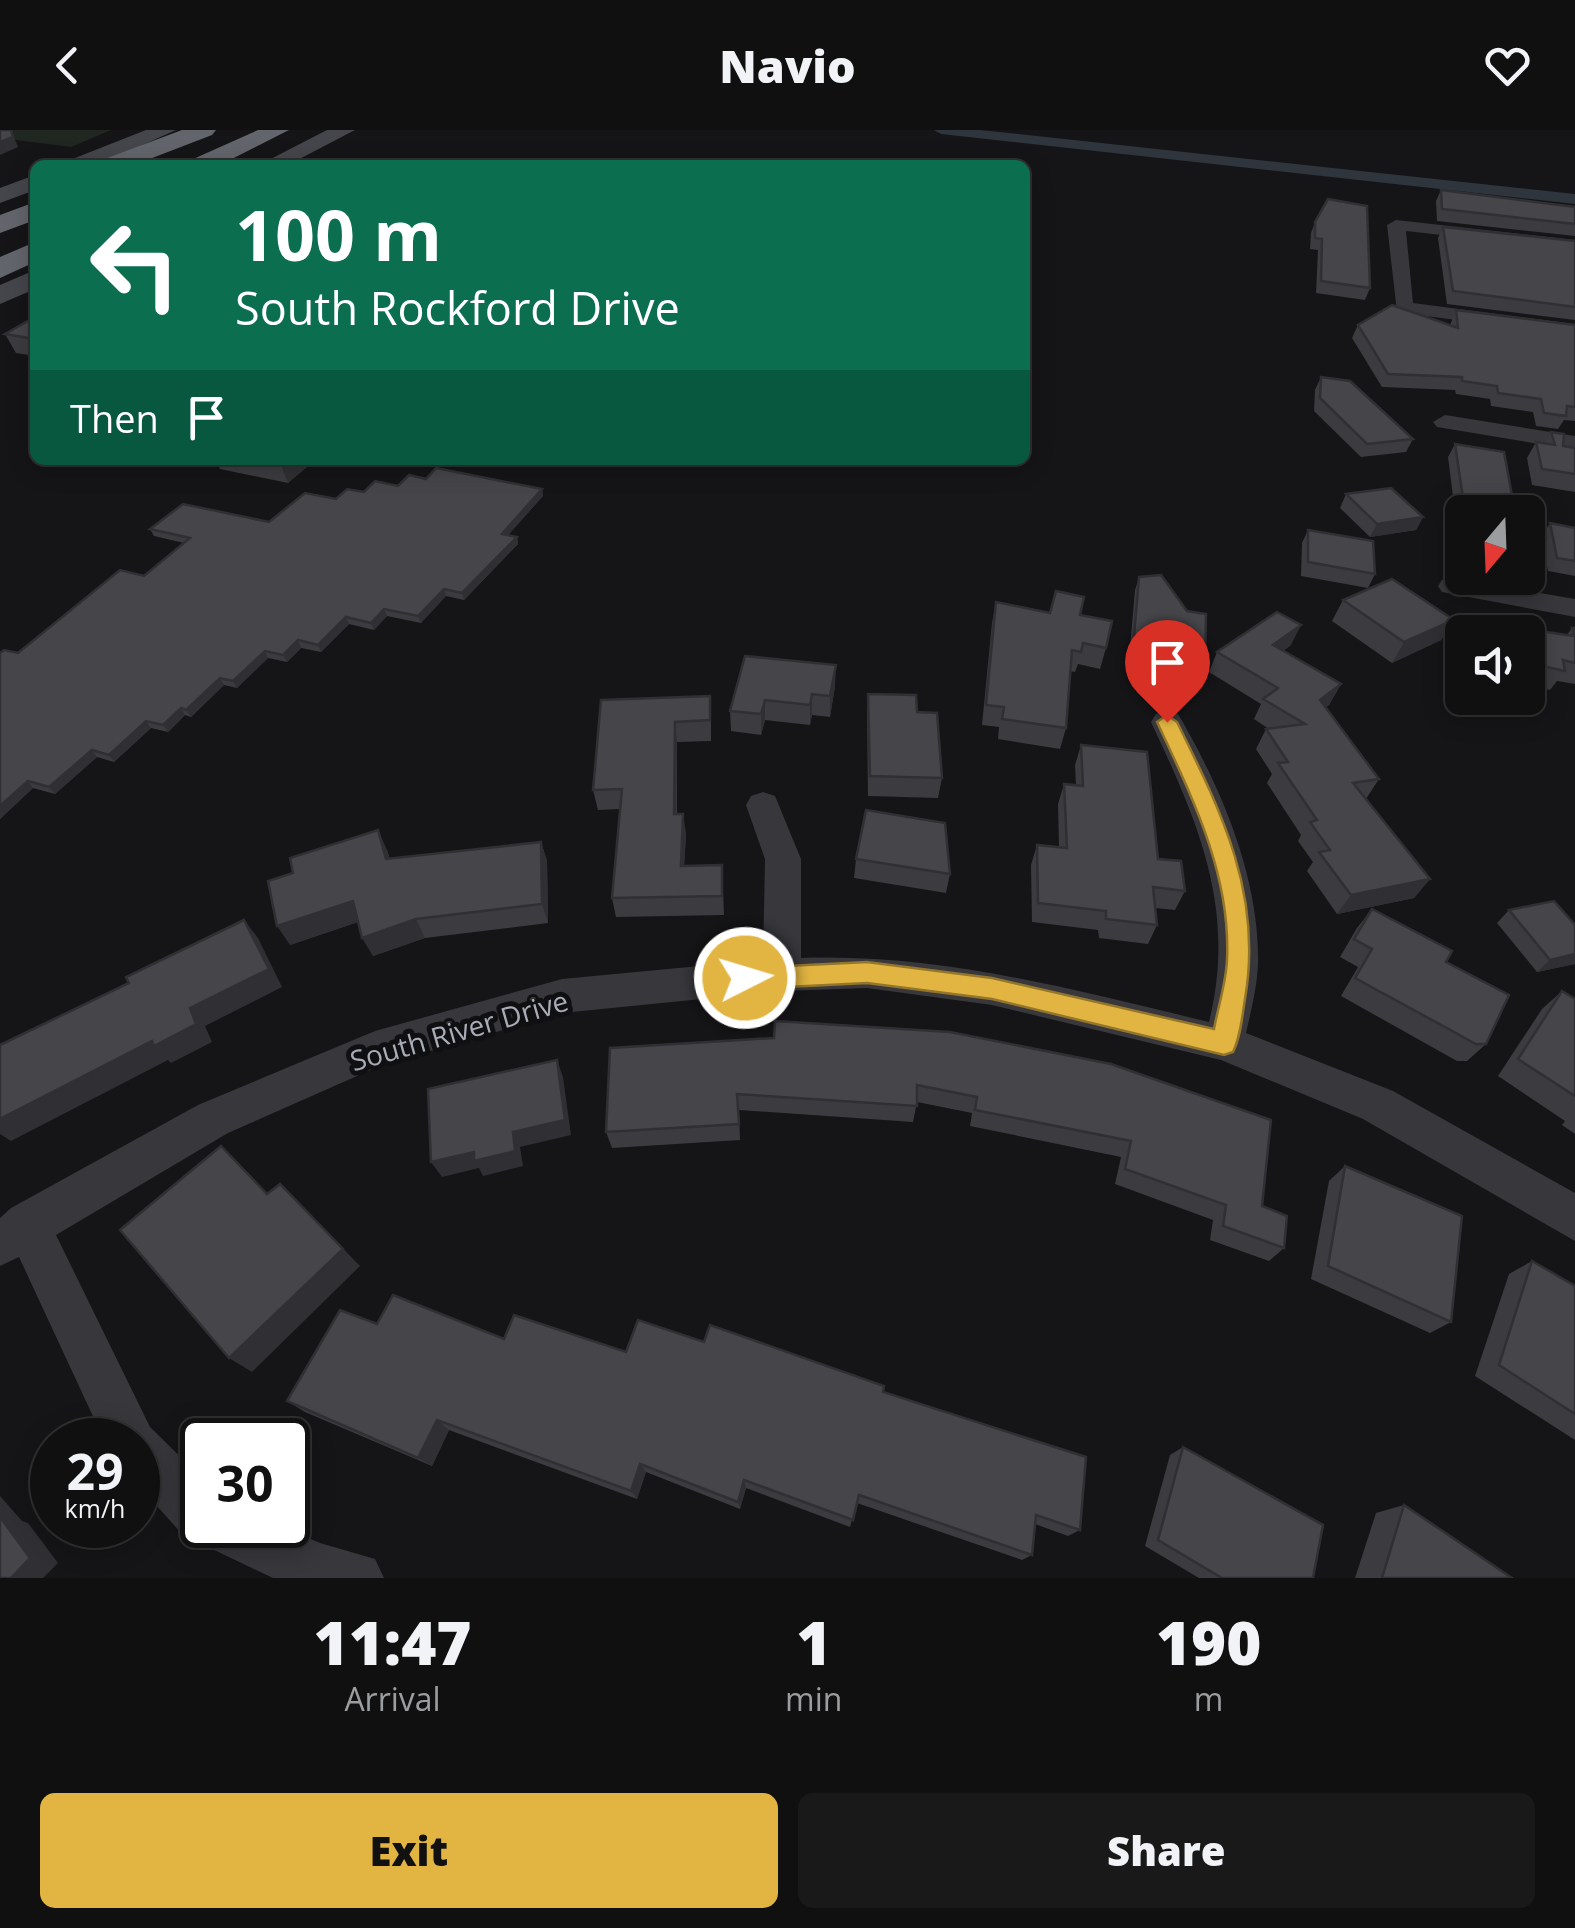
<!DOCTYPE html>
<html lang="en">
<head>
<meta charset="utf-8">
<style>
  body { margin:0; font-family:"Open Sans",sans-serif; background:#19191a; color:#f1f3f6; height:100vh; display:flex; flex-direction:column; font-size:38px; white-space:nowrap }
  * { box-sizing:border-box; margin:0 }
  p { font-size:32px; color:#9c9d9f }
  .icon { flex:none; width:55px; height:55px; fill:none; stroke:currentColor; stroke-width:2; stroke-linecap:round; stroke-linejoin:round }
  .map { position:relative; height:1448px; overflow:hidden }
  .side { display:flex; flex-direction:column; background:#101011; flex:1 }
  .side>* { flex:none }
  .banner { position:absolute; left:30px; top:30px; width:1000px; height:305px; border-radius:15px; box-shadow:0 5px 25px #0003,0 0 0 2px #303031; background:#0b6e4f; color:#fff; overflow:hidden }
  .needle { width:65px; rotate:199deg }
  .tools { position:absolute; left:1445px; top:365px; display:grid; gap:20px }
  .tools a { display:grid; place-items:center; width:100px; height:100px; border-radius:15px; background:#101011; box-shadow:0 5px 25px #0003,0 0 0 2px #303031; font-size:50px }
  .speed { position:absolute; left:30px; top:1288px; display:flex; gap:20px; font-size:50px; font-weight:700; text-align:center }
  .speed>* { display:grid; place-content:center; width:130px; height:130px; border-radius:50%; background:#101011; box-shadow:0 5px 25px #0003,0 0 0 2px #303031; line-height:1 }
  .speed small { font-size:25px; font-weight:400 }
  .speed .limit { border:5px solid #111; border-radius:15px; background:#fff; color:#111 }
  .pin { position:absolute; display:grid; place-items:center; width:85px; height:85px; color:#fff; margin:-102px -42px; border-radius:50% 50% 50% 0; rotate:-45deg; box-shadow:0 0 10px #0007 }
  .pin .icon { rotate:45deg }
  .me { position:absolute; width:110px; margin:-55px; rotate:85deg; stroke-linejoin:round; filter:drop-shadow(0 0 8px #0008) }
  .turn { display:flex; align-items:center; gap:35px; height:210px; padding:0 40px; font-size:45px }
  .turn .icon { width:130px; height:130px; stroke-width:2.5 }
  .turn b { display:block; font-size:70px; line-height:85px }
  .then { display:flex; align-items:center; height:95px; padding:0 40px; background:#0003; gap:20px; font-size:38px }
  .eta { display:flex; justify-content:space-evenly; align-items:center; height:170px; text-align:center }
  .eta b { font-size:60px; font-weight:800; line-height:70px }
  .cta { display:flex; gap:20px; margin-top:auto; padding:20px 40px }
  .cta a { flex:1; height:115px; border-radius:15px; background:#e2b542; color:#111; font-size:40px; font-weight:800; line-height:115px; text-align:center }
  .cta a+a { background:#19191a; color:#f1f3f6 }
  header { display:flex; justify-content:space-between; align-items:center; height:130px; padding:0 40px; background:#101011; font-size:45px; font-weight:800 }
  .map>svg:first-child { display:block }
  .green { fill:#202721 }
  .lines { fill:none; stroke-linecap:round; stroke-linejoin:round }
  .canal { fill:#2f353c; fill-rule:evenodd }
  .minor { fill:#37373c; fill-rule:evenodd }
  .secondary { fill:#45464b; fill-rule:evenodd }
  .motorway { fill:#63656c; fill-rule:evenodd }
  .wall { fill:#3b3b40 }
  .shaded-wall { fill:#303034 }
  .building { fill:#45454a; stroke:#303034; stroke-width:2.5 }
  .route { fill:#e2b542; stroke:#93762b; stroke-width:2.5 }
  .labels { text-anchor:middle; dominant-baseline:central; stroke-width:10; stroke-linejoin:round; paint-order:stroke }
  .street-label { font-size:28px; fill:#a8acb6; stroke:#101012 }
</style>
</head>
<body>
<header><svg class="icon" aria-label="back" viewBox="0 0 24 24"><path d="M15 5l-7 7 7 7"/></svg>Navio<svg class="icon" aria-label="heart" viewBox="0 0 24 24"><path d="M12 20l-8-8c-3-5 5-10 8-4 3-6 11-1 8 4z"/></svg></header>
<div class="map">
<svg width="1575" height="1448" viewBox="0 0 1575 1448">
  <rect width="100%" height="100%" fill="#151517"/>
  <polygon class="green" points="0,0 111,0 71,17 0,8"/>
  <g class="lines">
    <polygon class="canal" points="934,0 980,0 1575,64 1575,74 941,4"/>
    <g class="minor">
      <polygon points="1396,90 1575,110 1575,120 1406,101 1413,173 1575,194 1575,206 1397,182 1387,95"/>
      <polygon points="1445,285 1575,306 1575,320 1437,297 1433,292"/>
      <polygon points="1452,448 1575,469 1575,487 1442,462 1438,456 1442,450"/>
      <path d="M1167 581 1178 584C1221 657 1260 748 1258 834 1257 858 1251 881 1246 903L1393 961 1575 1063V1111L1363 989 1221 930 992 875 867 858 782 861 562 883 382 935 228 1003 56 1105 150 1297 202 1348V1395H278L320 1413 375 1429 384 1448H273L183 1405 138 1355V1310H104L19 1127 0 1136V1088L11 1078 198 975 375 901 562 849 763 830 765 729 746 675 751 666 763 662 775 666 801 729V828C941 823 1074 860 1209 892 1237 779 1198 692 1151 592L1156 584Z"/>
    </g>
    <g class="secondary">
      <polygon points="146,0 176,0 98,35 67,35 70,30"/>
      <polygon points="327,0 355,0 288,35 259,35"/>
      <polygon points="35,45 35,60 0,73 0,58"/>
      <polygon points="35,140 35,159 0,174 0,155"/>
    </g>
    <g class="motorway">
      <polygon points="182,0 216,0 212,5 134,35 98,35 102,30"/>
      <polygon points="258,0 289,0 220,35 187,35 191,30"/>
      <polygon points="35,72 35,90 0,103 0,85"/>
      <polygon points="35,112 35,132 0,148 0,127"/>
    </g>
  </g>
  <g class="wall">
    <polygon points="1441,60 1575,77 1575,106 1437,91 1436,71"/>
    <polygon points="1315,92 1370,158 1365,170 1316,163 1318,120 1310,119 1311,103"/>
    <polygon points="1443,97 1575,111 1575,190 1447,174 1438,108"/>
    <polygon points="1456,180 1575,195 1575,291 1564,290 1558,299 1536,296 1533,282 1491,276 1490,269 1456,264 1455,260 1382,257 1352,208 1358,195 1450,195"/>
    <polygon points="35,187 35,226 16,223 5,204"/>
    <polygon points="1321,247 1413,309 1406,322 1361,327 1314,281 1315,260"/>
    <polygon points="1551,302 1563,316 1575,318 1575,362 1532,355 1527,328 1536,312 1545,314"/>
    <polygon points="1455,314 1515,382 1462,382 1462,407 1458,406 1448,327"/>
    <polygon points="216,330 315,330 288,353 220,339"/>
    <polygon points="426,349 542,359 543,366 508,405 517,407 518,414 464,470 446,466 421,493 387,486 374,500 349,494 321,522 301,518 287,532 268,528 237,558 224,555 191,587 185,585 168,602 151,598 114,632 97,627 55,664 33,658 0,689 0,523 18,523 144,446 184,413 154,406 150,399 269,392 336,369"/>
    <polygon points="1346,364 1423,387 1416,400 1370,407 1340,378"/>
    <polygon points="1550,393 1575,398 1575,446 1548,441 1541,407"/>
    <polygon points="1308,400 1375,444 1368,458 1301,446 1302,413"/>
    <polygon points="1139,447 1205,530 1200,543 1170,538 1171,525 1130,518 1135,460"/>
    <polygon points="1343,470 1454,490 1441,510 1392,533 1332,491"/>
    <polygon points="996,472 1050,483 1080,485 1106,518 1100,539 1078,534 1075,542 1070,541 1066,598 1060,619 998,609 999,597 982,595 992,493"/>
    <polygon points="1471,491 1567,505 1572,498 1575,498 1575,554 1557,551 1550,560 1528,555 1528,502 1464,502"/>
    <polygon points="1462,505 1462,542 1459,510"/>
    <polygon points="1291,515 1283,521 1341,554 1329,575 1326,577 1379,649 1366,669 1430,749 1414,768 1337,784 1307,741 1313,732 1298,711 1301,705 1267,653 1272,644 1256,619 1266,599 1269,599 1254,589 1261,574 1209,542 1217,522"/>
    <polygon points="745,526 835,556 830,587 812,585 810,595 765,590 761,605 731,601 730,581"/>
    <polygon points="868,564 917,582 942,648 938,668 868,666 867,584"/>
    <polygon points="601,570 711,587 711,611 677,612 677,684 686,704 684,736 722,735 724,785 616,787 612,768 620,679 598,680 593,660"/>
    <polygon points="1081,615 1158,729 1185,761 1175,780 1155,778 1157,795 1148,814 1099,808 1098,800 1032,792 1031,735 1037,715 1059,718 1058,674 1064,654 1076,655 1075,635"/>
    <polygon points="541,712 547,731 548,793 425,808 373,826 358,792 290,815 387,720 390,729"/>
    <polygon points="856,729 950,744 946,763 854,748"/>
    <polygon points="1372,779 1446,832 1486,914 1467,931 1457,931 1341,866 1358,837 1340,827 1357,798"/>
    <polygon points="1509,780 1575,795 1575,834 1537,842 1497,793"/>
    <polygon points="1562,861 1575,869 1575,1004 1562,995 1565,991 1498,946 1542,879"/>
    <polygon points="950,902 1262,1076 1284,1118 1269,1131 1210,1110 1213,1090 1115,1054 1121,1027 970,996 972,983 917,972 913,992 739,980 740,1010 612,1018 606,1002"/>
    <polygon points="1345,1036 1451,1192 1430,1203 1311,1149 1329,1051"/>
    <polygon points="1532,1131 1575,1156 1575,1310 1475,1246 1509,1144"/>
    <polygon points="377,1194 626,1222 704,1212 883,1262 1080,1400 1068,1406 1035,1394 1032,1425 1022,1430 857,1373 850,1397 746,1358 740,1379 646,1342 637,1369 449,1300 432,1336 305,1282 287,1271"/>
    <polygon points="1183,1317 1313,1448 1199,1448 1145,1416 1170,1325"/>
    <polygon points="1404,1375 1512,1448 1355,1448 1376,1383"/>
  </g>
  <g class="shaded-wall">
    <polygon points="11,0 18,17 0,25 0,12"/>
    <polygon points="283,330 315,330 288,353 280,333"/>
    <polygon points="542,359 543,366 503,411 502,404"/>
    <polygon points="1423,387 1416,400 1370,407 1377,394"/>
    <polygon points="517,407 518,414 464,470 462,463"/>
    <polygon points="444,459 446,466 421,493 418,486"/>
    <polygon points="384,479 387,486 374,500 371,493"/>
    <polygon points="346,487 349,494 321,522 318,515"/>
    <polygon points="1454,490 1441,510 1392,533 1404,512"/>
    <polygon points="1301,495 1291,515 1263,535 1273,515"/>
    <polygon points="298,510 301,518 287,532 283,525"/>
    <polygon points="265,521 268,528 237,558 233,551"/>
    <polygon points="836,535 835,556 830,587 830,566"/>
    <polygon points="220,548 224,555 191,587 186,580"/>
    <polygon points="1341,554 1329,575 1309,590 1320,570"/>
    <polygon points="812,564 812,585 810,595 810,575"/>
    <polygon points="765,570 765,590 761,605 761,584"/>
    <polygon points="181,578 185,585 168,602 163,595"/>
    <polygon points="146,591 151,598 114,632 109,625"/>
    <polygon points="675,592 677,612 676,704 674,684"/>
    <polygon points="92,620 97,627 55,664 49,657"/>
    <polygon points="28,651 33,658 0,689 0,676"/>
    <polygon points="683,684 686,704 683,756 681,736"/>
    <polygon points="378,700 387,720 395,749 386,729"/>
    <polygon points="541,712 547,731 548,793 542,774"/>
    <polygon points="1430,749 1414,768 1337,784 1351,765"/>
    <polygon points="353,771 364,790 290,815 277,796"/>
    <polygon points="416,789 425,808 373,826 362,808"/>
    <polygon points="244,790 258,808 282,857 205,896 212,912 171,933 168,930 11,1011 0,1004 0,989 190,878"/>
    <polygon points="1575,824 1575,834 1537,842 1550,830"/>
    <polygon points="557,930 563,947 571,1005 520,1017 523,1036 483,1046 479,1038 442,1047 431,1032 513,1002"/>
    <polygon points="299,1073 360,1136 252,1242 229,1228"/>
    <polygon points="437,1290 449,1300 432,1336 418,1328"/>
    <polygon points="640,1334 646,1342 637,1369 631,1361"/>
    <polygon points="744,1350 746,1358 740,1379 738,1372"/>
    <polygon points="0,1366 22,1391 28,1393 58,1433 43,1448 11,1448 0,1390"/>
  </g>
  <g class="building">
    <polygon points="0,0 11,0 13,7 0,12"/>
    <polygon points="1441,60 1575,77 1575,94 1442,79"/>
    <polygon points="1328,69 1367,76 1370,158 1321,151 1322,109 1315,108 1315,92"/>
    <polygon points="1443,97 1575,111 1575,177 1453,161"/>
    <polygon points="1392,175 1458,198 1456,180 1575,195 1575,277 1567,276 1566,286 1544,283 1541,269 1498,263 1497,256 1462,251 1462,247 1388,244 1358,195"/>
    <polygon points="35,187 35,209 5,204"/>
    <polygon points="1321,247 1350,251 1413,309 1367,314 1320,268"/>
    <polygon points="1551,302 1564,304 1563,316 1575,318 1575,344 1542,339 1536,312 1555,315"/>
    <polygon points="1455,314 1504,322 1515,382 1465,382"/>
    <polygon points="436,338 542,359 502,404 517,407 462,463 444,459 418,486 384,479 371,493 346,487 318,515 298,510 283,525 265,521 233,551 220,548 186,580 181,578 163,595 146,591 109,625 92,620 49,657 28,651 0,676 0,523 4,520 18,523 120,440 144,446 190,408 150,399 183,374 269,392 305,363 336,369 347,359 364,362 375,351 398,356 409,345 426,349"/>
    <polygon points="1391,358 1423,387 1377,394 1346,364"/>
    <polygon points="1550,393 1575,398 1575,431 1557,428"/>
    <polygon points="1308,400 1373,411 1375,444 1308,432"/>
    <polygon points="1161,445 1187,481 1206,484 1205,530 1175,525 1176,512 1134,506 1139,447"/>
    <polygon points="1392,449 1454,490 1404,512 1343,470"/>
    <polygon points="1056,461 1084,467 1080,485 1112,491 1106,518 1083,513 1081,522 1072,520 1066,598 1002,589 1004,577 986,575 996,472 1050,483"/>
    <polygon points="1277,482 1301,495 1273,515 1341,554 1320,570 1379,649 1353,653 1430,749 1351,765 1319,722 1330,720 1310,692 1317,690 1278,633 1288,632 1266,599 1305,594 1263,569 1278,558 1217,522"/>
    <polygon points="1471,491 1574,506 1572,498 1575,498 1575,533 1563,530 1565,541 1528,533 1528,502 1473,502"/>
    <polygon points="745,526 836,535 830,566 812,564 810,575 765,570 761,584 730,581"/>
    <polygon points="868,564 916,565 917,582 937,583 942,648 870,646"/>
    <polygon points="710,566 710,590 675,592 674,684 683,684 681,736 722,735 722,766 612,768 622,659 593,660 601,570"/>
    <polygon points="1081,615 1147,622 1158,729 1181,731 1185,761 1153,757 1157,795 1106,789 1106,781 1038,773 1037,715 1067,718 1064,654 1083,656"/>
    <polygon points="866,680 945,693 950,744 856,729"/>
    <polygon points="378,700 386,729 541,712 542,774 416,789 362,808 353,771 277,796 268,751 293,743 290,728"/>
    <polygon points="1554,771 1575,795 1575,824 1550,830 1509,780"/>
    <polygon points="1372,779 1452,821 1446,832 1509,865 1486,914 1476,914 1355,848 1372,819 1354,809"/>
    <polygon points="244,790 269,839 190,878 196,894 154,916 152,911 0,989 0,915 129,853 126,847"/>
    <polygon points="1562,861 1575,869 1575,966 1518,929"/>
    <polygon points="775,891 950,902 1111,934 1271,990 1262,1076 1287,1086 1284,1118 1223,1096 1226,1075 1125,1039 1131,1011 975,980 977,967 917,955 917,976 737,964 739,994 606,1002 610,918 774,908"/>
    <polygon points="557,930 565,990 513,1002 515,1021 474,1031 474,1022 431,1032 428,959"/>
    <polygon points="221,1016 267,1064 280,1054 343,1119 229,1228 120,1100"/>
    <polygon points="1345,1036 1462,1086 1451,1192 1328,1136"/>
    <polygon points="1532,1131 1575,1156 1575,1284 1499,1235"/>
    <polygon points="393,1165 504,1209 514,1185 626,1222 638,1190 704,1212 710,1195 884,1256 883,1262 1086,1327 1080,1400 1036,1385 1032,1425 859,1365 853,1390 744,1350 738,1372 640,1334 631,1361 437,1290 418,1328 287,1271 340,1180 377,1194"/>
    <polygon points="1183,1317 1323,1395 1313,1448 1222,1448 1158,1410"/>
    <polygon points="1404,1375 1512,1448 1382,1448"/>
    <polygon points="0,1387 30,1428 11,1448 0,1448"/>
  </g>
  <path class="route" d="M1167 585 1177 592C1222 683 1263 765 1245 869 1242 886 1241 906 1233 922L1224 925 992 869 867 853 745 859 736 856 733 848 736 841 745 838 867 832 992 848 1214 899C1218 877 1226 853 1227 830 1231 744 1192 667 1157 592Z"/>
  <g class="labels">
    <g class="street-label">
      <text transform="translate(459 900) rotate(-16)">South River Drive</text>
    </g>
  </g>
</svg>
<div class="tools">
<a><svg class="needle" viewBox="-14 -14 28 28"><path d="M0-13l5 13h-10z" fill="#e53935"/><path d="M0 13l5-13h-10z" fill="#9c9d9f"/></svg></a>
<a><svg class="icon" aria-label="sound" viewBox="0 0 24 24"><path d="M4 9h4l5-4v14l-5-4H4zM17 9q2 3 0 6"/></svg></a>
</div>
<div class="speed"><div>29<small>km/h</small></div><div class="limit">30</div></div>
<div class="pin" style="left:1167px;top:592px;background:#d93025"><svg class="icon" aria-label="arrive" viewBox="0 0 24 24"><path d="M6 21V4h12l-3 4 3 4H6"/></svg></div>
<svg class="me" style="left:745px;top:848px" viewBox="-20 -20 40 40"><circle r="17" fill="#e2b542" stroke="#fff" stroke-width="3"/><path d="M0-11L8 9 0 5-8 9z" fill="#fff"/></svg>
<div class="banner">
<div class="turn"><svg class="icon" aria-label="left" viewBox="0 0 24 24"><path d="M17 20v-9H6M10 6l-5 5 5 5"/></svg><div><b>100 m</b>South Rockford Drive</div></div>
<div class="then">Then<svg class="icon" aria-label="arrive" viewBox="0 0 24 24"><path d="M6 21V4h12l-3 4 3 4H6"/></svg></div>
</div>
</div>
<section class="side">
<div class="eta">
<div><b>11:47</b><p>Arrival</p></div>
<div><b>1</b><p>min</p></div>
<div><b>190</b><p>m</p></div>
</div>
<div class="cta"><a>Exit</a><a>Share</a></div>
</section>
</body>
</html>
